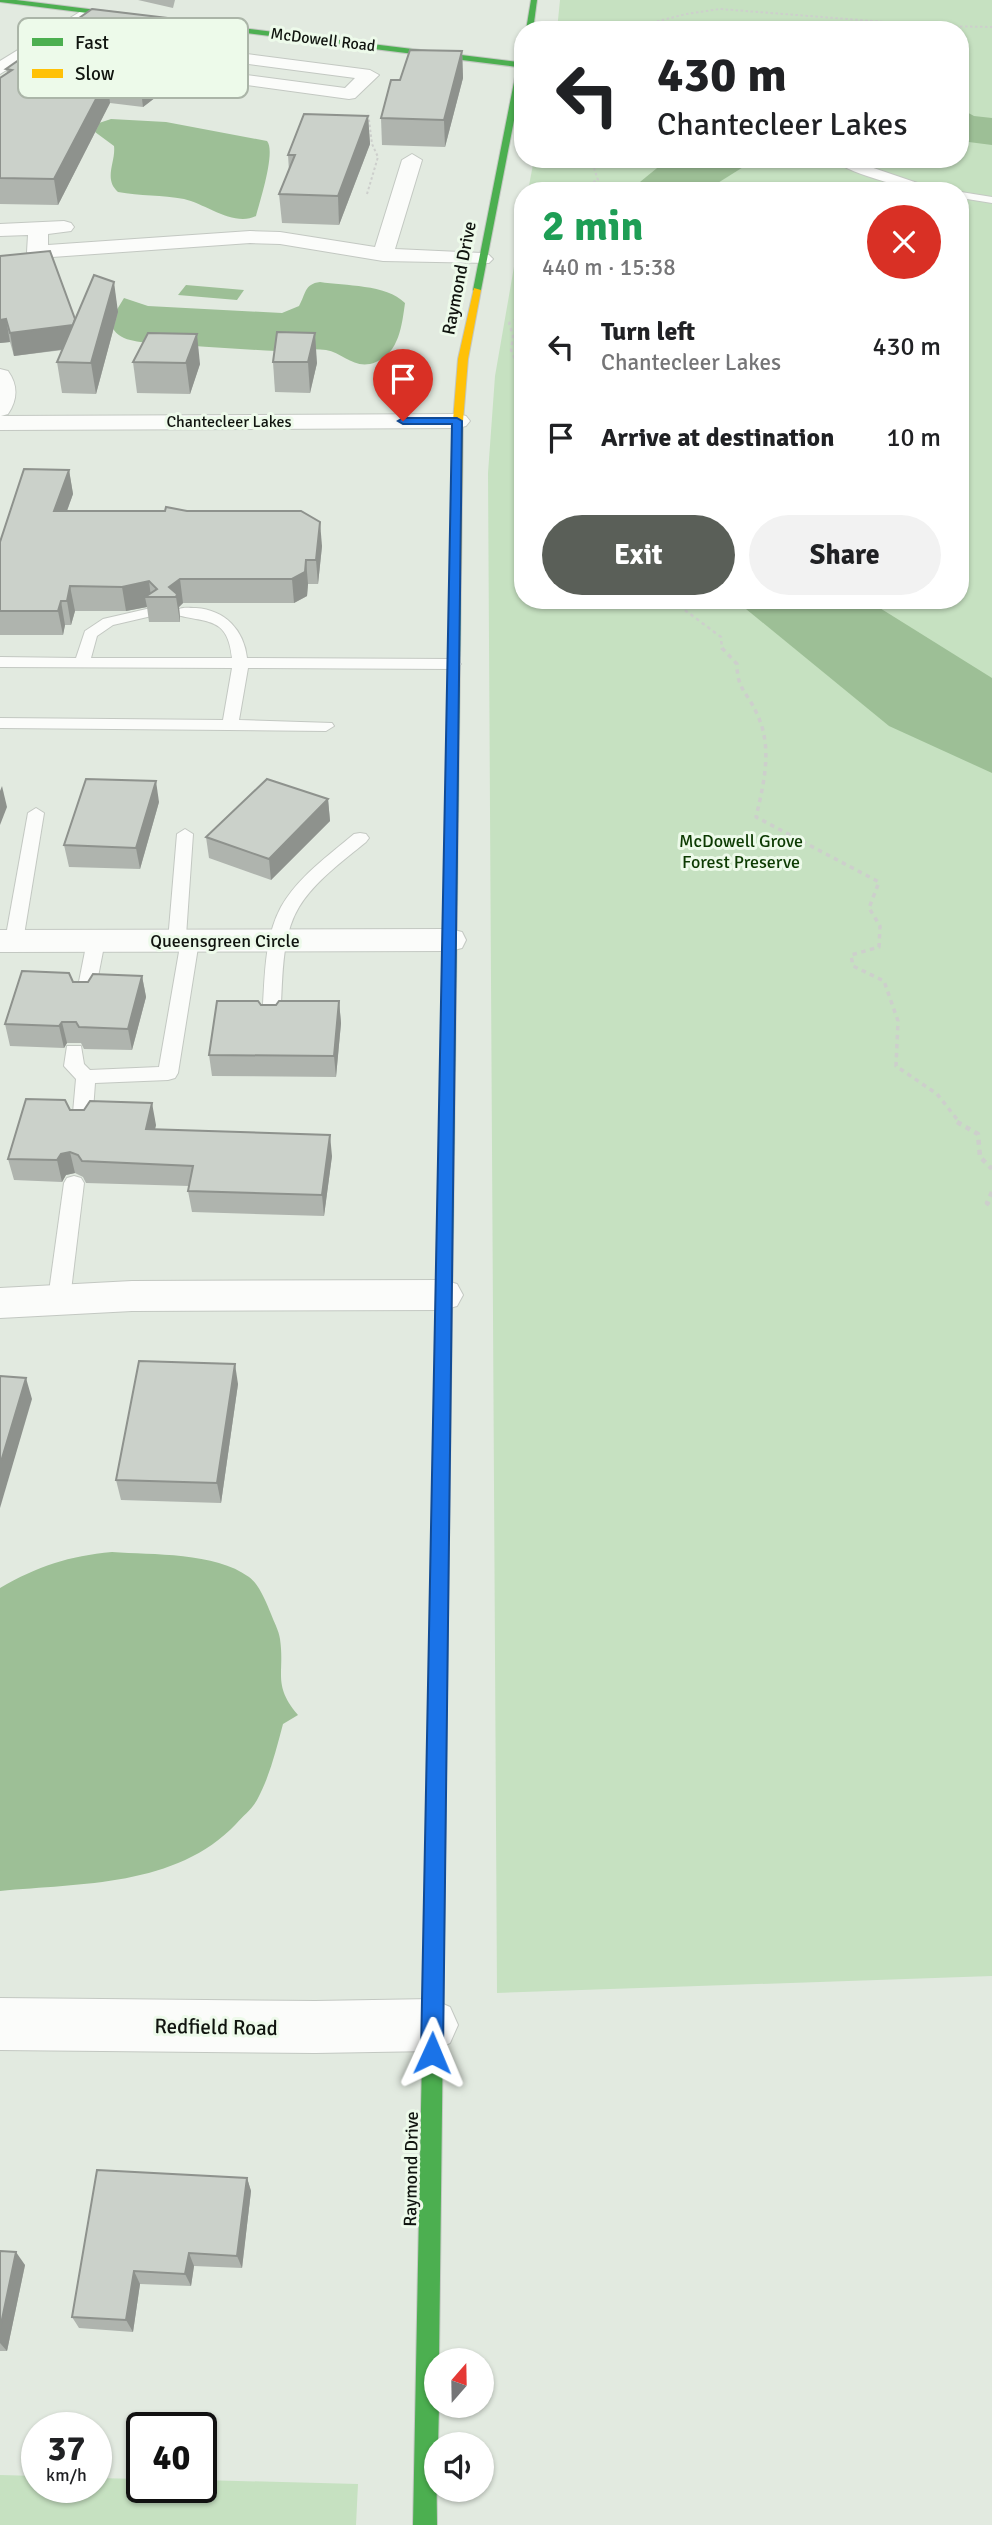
<!DOCTYPE html>
<html lang="en">
<head>
<meta charset="utf-8">
<style>
  body { margin:0; font-family:Signika,sans-serif; background:#f2f2f2; color:#202124; height:100vh; display:flex; flex-direction:column; font-size:26px; white-space:nowrap }
  * { box-sizing:border-box; margin:0 }
  p { font-size:23px; color:#757577 }
  .icon { flex:none; width:38px; height:38px; fill:none; stroke:currentColor; stroke-width:2; stroke-linecap:round; stroke-linejoin:round }
  .map { position:relative; flex:1; overflow:hidden }
  .panel { position:absolute; left:514px; top:182px; width:455px; height:427px; display:flex; flex-direction:column; background:#fff; border-radius:28px; box-shadow:0 2px 5px #0004 }
  .panel>* { flex:none }
  .banner { position:absolute; left:514px; top:21px; width:455px; height:147px; border-radius:28px; box-shadow:0 2px 5px #0004; background:#fff; color:#202124; overflow:hidden }
  .needle { width:46px; rotate:20deg }
  .fabs { position:absolute; left:424px; top:2348px; display:grid; gap:14px }
  .fabs a { display:grid; place-items:center; width:70px; height:70px; border-radius:50%; background:#fff; box-shadow:0 2px 5px #0004; font-size:35px }
  .speed { position:absolute; left:21px; top:2412px; display:flex; gap:14px; font-size:35px; font-weight:700; text-align:center }
  .speed>* { display:grid; place-content:center; width:91px; height:91px; border-radius:50%; background:#fff; box-shadow:0 2px 5px #0004; line-height:1 }
  .speed small { font-size:18px; font-weight:400 }
  .speed .limit { border:4px solid #111; border-radius:10px; background:#fff; color:#111 }
  .pin { position:absolute; display:grid; place-items:center; width:60px; height:60px; color:#fff; margin:-72px -30px; border-radius:50% 50% 50% 0; rotate:-45deg; box-shadow:0 0 7px #0007 }
  .pin .icon { rotate:45deg }
  .me { position:absolute; width:77px; margin:-38px; rotate:1deg; stroke-linejoin:round; filter:drop-shadow(0 0 5px #0008) }
  .turn { display:flex; align-items:center; gap:24px; height:147px; padding:0 28px; font-size:32px }
  .turn .icon { width:91px; height:91px; stroke-width:2.5 }
  .turn b { display:block; font-size:49px; line-height:60px }
  .round { display:grid; place-items:center; flex:none; width:74px; height:74px; border-radius:37px; background:#f2f2f2 }
  .head { display:flex; align-items:center; justify-content:space-between; height:119px; padding:0 28px }
  h1 { font-size:42px; font-weight:700; line-height:52px; color:#1e9e55 }
  .cta { display:flex; gap:14px; margin-top:auto; padding:14px 28px }
  .cta a { flex:1; height:80px; border-radius:42px; background:#5a5f58; color:#fff; font-size:28px; font-weight:700; line-height:80px; text-align:center }
  .cta a+a { background:#f2f2f2; color:#202124 }
  ul { padding:0; list-style:none }
  li { display:flex; align-items:center; gap:21px; height:91px; padding:0 28px }
  li div { flex:1 }
  li b { display:block; font-size:26px }
  li em { font-style:normal }
  .map>svg:first-child { display:block }
  .green { fill:#c6e1c1 }
  .water { fill:#9dbf96 }
  .lines { fill:none; stroke-linecap:round; stroke-linejoin:round }
  .lane-casing { stroke:#c3c8c2; stroke-width:2 }
  .street-casing { stroke:#c3c8c2; stroke-width:2 }
  .fast-casing { stroke:#c3c8c2; stroke-width:2 }
  .slow-casing { stroke:#c3c8c2; stroke-width:2 }
  .path-far3 { stroke:#cdcfcc; stroke-width:2; stroke-dasharray:2.5 2.5; stroke-linecap:butt }
  .path-far2 { stroke:#cdcfcc; stroke-width:2.5; stroke-dasharray:3.5 3.5; stroke-linecap:butt }
  .path-far1 { stroke:#cdcfcc; stroke-width:3.5; stroke-dasharray:4.5 4.5; stroke-linecap:butt }
  .path { stroke:#cdcfcc; stroke-width:4.5; stroke-dasharray:5 5; stroke-linecap:butt }
  .lane { fill:#fbfcfa; fill-rule:evenodd }
  .street { fill:#fbfcfa; fill-rule:evenodd }
  .fast { fill:#4caf50; fill-rule:evenodd }
  .slow { fill:#ffc107; fill-rule:evenodd }
  .wall { fill:#afb4ae }
  .shaded-wall { fill:#8e928d }
  .building { fill:#cbd1ca; stroke:#8e928d; stroke-width:2 }
  .route { fill:#1a73e8; stroke:#114b97; stroke-width:2 }
  .labels { text-anchor:middle; dominant-baseline:central; stroke-width:6; stroke-linejoin:round; paint-order:stroke }
  .far-street-label { font-size:16px; fill:#10140f; stroke:#edfaea }
  .street-label { font-size:18px; fill:#10140f; stroke:#edfaea }
  .park-label { font-size:18px; fill:#0c3a02; stroke:#edfaea }
  .near-street-label { font-size:21px; fill:#10140f; stroke:#edfaea }
  .key { fill:#edfaea; stroke:#abb5a8; stroke-width:2 }
  .key-label { font-size:19px; fill:#10140f }
</style>
</head>
<body>
<div class="map">
<svg width="992" height="2525" viewBox="0 0 992 2525">
  <rect width="100%" height="100%" fill="#e2eae0"/>
  <g class="green">
    <polygon points="560,0 992,0 992,1976 497,1993 488,473 495,376 523,215 523,600 961,600 961,191 528,191 534,159 961,159 961,30 557,30"/>
    <polygon points="0,2475 37,2476 37,2487 96,2487 96,2478 142,2479 142,2487 201,2487 201,2480 358,2484 356,2525 0,2525"/>
  </g>
  <g class="water">
    <polygon points="961,109 974,116 992,118 992,145 961,141"/>
    <path d="M111 119 166 122 267 141C276 151 260 201 256 216 234 227 206 204 184 199 162 195 140 196 118 192 103 179 116 162 114 146L95 132 96 124Z"/>
    <polygon points="668,159 756,159 705,191 629,191"/>
    <path d="M320 282C345 286 386 284 405 303 402 325 399 353 376 362 355 371 344 353 326 350 311 348 293 351 277 351 236 349 195 346 154 343 137 342 114 341 110 321L124 298 148 306 282 313 299 306C306 294 304 284 320 282Z"/>
    <polygon points="186,285 244,290 237,300 178,295"/>
    <polygon points="735,600 867,600 992,678 992,773 889,726"/>
    <path d="M112 1552C153 1555 215 1552 249 1577 259 1584 266 1602 271 1614 274 1622 279 1631 280 1639 285 1674 272 1684 298 1715L283 1724C276 1750 270 1776 257 1800 252 1809 243 1816 236 1824 176 1887 81 1883 0 1891V1588C38 1566 69 1556 112 1552Z"/>
  </g>
  <g class="lines">
    <defs>
      <g id="lane">
        <path d="M831 159H847L941 191C913 191 854 176 831 159Z"/>
        <polygon points="961,192 992,197 992,203 961,198"/>
        <path d="M151 608 158 612 156 615 113 625 97 636 91 658H232C228 617 208 623 177 615L175 612C181 606 187 608 196 608 225 610 244 630 247 658L453 659 461 664 453 669 248 668 239 720 332 723 334 726 326 731 0 728V718L223 720 232 668 0 667V657L76 658 85 631 103 619Z"/>
        <polygon points="36,808 44,813 23,941 14,947 5,941 28,813"/>
        <polygon points="185,829 193,834 186,936 196,937 199,941 178,1073 175,1078 168,1080 95,1083 92,1124 89,1129 75,1129 72,1124 76,1079 64,1066 67,1046 81,1046 84,1064 90,1070 159,1067 180,946 171,945 168,941 177,834"/>
        <path d="M360 833 366 834 369 838 366 842C343 861 315 881 299 907 280 938 283 985 280 1020L278 1024H264L262 1020C265 984 263 940 281 907 298 877 328 856 354 834Z"/>
        <polygon points="96,935 105,941 94,997 92,1001 78,1001 76,997 87,941"/>
        <polygon points="74,1176 81,1178 84,1183 70,1299 67,1305 59,1307 51,1305 48,1299 64,1183 67,1178"/>
      </g>
      <g id="street">
        <polygon points="83,10 91,15 89,19 0,74 0,61"/>
        <polygon points="247,54 370,70 379,75 355,98 349,99 217,81 214,77 217,73 223,72 345,88 355,78 241,63 238,59"/>
        <polygon points="412,154 422,160 395,249 482,253 489,255 493,259 489,263 383,261 280,244 250,243 38,258 31,256 27,252 28,235 0,236 0,224 64,221 71,223 74,227 71,231 48,234 48,245 250,231 280,232 375,247 402,160"/>
        <path d="M0 369 8 371C18 385 18 399 8 414L1 416 458 414 466 416 470 421 466 426 458 428 0 430Z"/>
        <polygon points="450,929 462,932 466,940 462,948 450,951 0,952 0,930"/>
        <polygon points="443,1280 457,1284 463,1295 457,1306 443,1310 132,1311 0,1318 0,1288 132,1281"/>
        <polygon points="0,1998 315,2001 432,1999 450,2007 458,2025 450,2043 432,2051 315,2053 0,2050"/>
      </g>
      <g id="fast">
        <polygon points="0,0 16,0 518,62 519,57 523,55 523,74 481,290 477,293 473,290 517,67 0,2"/>
        <polygon points="531,0 537,0 533,30 526,30"/>
        <polygon points="456,573 461,576 453,1241 445,1247 437,1241 451,576"/>
        <polygon points="438,1685 445,1687 447,1693 439,2361 436,2361 436,2406 439,2406 438,2445 436,2445 437,2525 413,2525 429,1693 431,1687"/>
      </g>
      <g id="slow">
        <polygon points="474,288 481,290 468,359 463,421 461,576 456,579 451,576 453,421 458,359"/>
        <polygon points="445,1235 453,1241 447,1693 445,1699 438,1701 431,1699 429,1693 437,1241"/>
      </g>
    </defs>
    <use href="#lane" class="lane-casing"/>
    <use href="#street" class="street-casing"/>
    <use href="#fast" class="fast-casing"/>
    <use href="#slow" class="slow-casing"/>
    <g class="path-far3">
      <polyline points="623,30 686,14 720,9 937,26 992,27"/>
      <polyline points="169,83 195,81"/>
      <polyline points="570,191 598,180 594,168 614,159"/>
      <polyline points="367,194 378,157 372,144 368,112"/>
    </g>
    <g class="path-far2">
      <polyline points="523,316 509,323 513,336 511,350 523,378"/>
      <polyline points="523,388 515,404 523,411"/>
      <polyline points="680,600 678,605 721,637 722,650"/>
    </g>
    <path class="path-far1" d="M722 648 737 664C737 690 747 691 757 714 773 747 764 783 756 817L879 882 869 908 880 926 879 947 851 955 853 966 884 981 898 1021 896 1066 937 1094 960 1123"/>
    <g class="path">
      <polyline points="957,1122 978,1134 980,1157 992,1169"/>
      <polyline points="992,1192 987,1203 992,1207"/>
    </g>
    <use href="#lane" class="lane"/>
    <use href="#street" class="street"/>
    <use href="#fast" class="fast"/>
    <use href="#slow" class="slow"/>
  </g>
  <g class="wall">
    <polygon points="138,0 175,0 173,8"/>
    <polygon points="220,48 143,107 110,103 58,205 0,204 0,78 7,73 6,69"/>
    <polygon points="462,51 463,78 445,147 382,145 381,118 400,80"/>
    <polygon points="368,116 370,144 339,225 282,223 279,194 289,171 288,155"/>
    <polygon points="0,257 75,319 118,312 96,394 62,393 57,362 63,350 14,356 10,342 0,343"/>
    <polygon points="148,333 200,364 190,394 137,393 133,362"/>
    <polygon points="273,362 317,363 310,393 275,392"/>
    <polygon points="69,470 73,494 67,511 322,546 318,584 308,584 307,596 294,603 183,603 179,607 180,618 180,622 149,622 147,607 126,611 75,611 71,625 65,625 63,635 0,635 0,542"/>
    <polygon points="328,799 330,821 271,880 209,858 206,837"/>
    <polygon points="159,802 140,869 69,867 64,845"/>
    <polygon points="142,976 146,997 132,1050 84,1049 81,1043 67,1043 64,1048 10,1046 5,1024 73,982 88,982"/>
    <polygon points="339,1001 341,1023 336,1077 212,1076 209,1055 261,1005"/>
    <polygon points="70,1110 156,1125 155,1129 332,1156 324,1216 192,1212 188,1191 189,1186 86,1183 83,1177 75,1173 66,1175 62,1182 14,1180 8,1159"/>
    <polygon points="238,1384 221,1503 121,1500 116,1480"/>
    <polygon points="247,2178 251,2191 242,2268 194,2266 191,2286 140,2284 133,2332 79,2328 72,2317"/>
    <polygon points="0,2251 25,2265 7,2351 0,2351"/>
  </g>
  <g class="shaded-wall">
    <polygon points="218,24 220,48 143,107 140,82"/>
    <polygon points="462,51 463,78 445,147 444,120"/>
    <polygon points="107,78 110,103 58,205 54,179"/>
    <polygon points="368,116 370,144 339,225 338,196"/>
    <polygon points="114,282 118,312 96,394 91,363"/>
    <polygon points="6,319 10,342 0,343 0,320"/>
    <polygon points="77,325 81,347 14,356 10,333"/>
    <polygon points="315,333 317,363 310,393 308,362"/>
    <polygon points="197,334 200,364 190,394 186,363"/>
    <polygon points="69,470 73,494 58,535 54,511"/>
    <polygon points="320,522 322,546 318,584 316,560"/>
    <polygon points="306,560 308,584 307,596 294,603 292,579"/>
    <polygon points="180,579 183,603 179,607 180,618 180,622 176,597 169,587"/>
    <polygon points="149,581 151,597 145,597 147,607 126,611 122,587"/>
    <polygon points="70,586 75,611 71,625 67,601"/>
    <polygon points="61,601 65,625 63,635 58,611"/>
    <polygon points="156,781 159,802 140,869 136,848"/>
    <polygon points="2,786 7,807 0,825 0,791"/>
    <polygon points="328,799 330,821 271,880 269,859"/>
    <polygon points="142,976 146,997 132,1050 128,1029"/>
    <polygon points="339,1001 341,1023 336,1077 334,1056"/>
    <polygon points="62,1022 67,1043 64,1048 59,1026"/>
    <polygon points="152,1103 156,1125 150,1150 146,1129"/>
    <polygon points="330,1135 332,1156 324,1216 322,1195"/>
    <polygon points="70,1152 75,1173 66,1175 62,1182 57,1160 61,1154"/>
    <polygon points="235,1364 238,1384 221,1503 217,1483"/>
    <polygon points="26,1378 32,1399 0,1508 0,1465"/>
    <polygon points="247,2178 251,2191 242,2268 237,2256"/>
    <polygon points="16,2252 25,2265 7,2351 0,2343 0,2329"/>
    <polygon points="189,2253 194,2266 191,2286 185,2274"/>
    <polygon points="134,2271 140,2284 133,2332 126,2320"/>
  </g>
  <g class="building">
    <polygon points="92,9 218,24 140,82 107,78 54,179 0,178 0,78 12,70 6,69"/>
    <polygon points="410,50 462,51 444,120 381,118 391,80 400,80"/>
    <polygon points="304,114 368,116 338,196 279,194 295,155 288,155"/>
    <polygon points="50,251 75,319 73,325 10,333 6,319 0,320 0,256"/>
    <polygon points="94,275 114,282 91,363 57,362"/>
    <polygon points="277,332 315,333 308,362 273,362"/>
    <polygon points="148,333 197,334 186,363 133,362"/>
    <polygon points="24,469 69,470 54,511 165,511 166,507 187,511 301,511 320,522 316,560 306,560 305,572 292,579 180,579 169,587 177,594 176,597 145,597 157,589 149,581 122,587 70,586 67,601 61,601 58,611 0,611 0,542"/>
    <polygon points="86,779 156,781 136,848 64,845"/>
    <polygon points="267,779 328,799 269,859 206,837"/>
    <polygon points="22,971 69,973 73,982 88,982 93,974 142,976 128,1029 79,1027 76,1022 62,1022 59,1026 5,1024"/>
    <polygon points="217,1001 258,1001 261,1005 276,1005 279,1001 339,1001 334,1056 209,1055"/>
    <polygon points="26,1099 65,1100 70,1110 84,1110 90,1101 152,1103 146,1129 330,1135 322,1195 188,1191 193,1166 82,1161 78,1155 70,1152 61,1154 57,1160 8,1159"/>
    <polygon points="139,1361 235,1364 217,1483 116,1480"/>
    <polygon points="0,1376 26,1378 0,1465"/>
    <polygon points="97,2170 247,2178 237,2256 189,2253 185,2274 134,2271 126,2320 72,2317"/>
    <polygon points="0,2251 16,2252 0,2329"/>
  </g>
  <polygon class="route" points="457,418 462,421 443,2053 440,2060 432,2064 424,2060 421,2053 452,424 403,424 398,421 403,418"/>
  <g class="labels">
    <g class="far-street-label">
      <text transform="translate(323 40) rotate(7)">McDowell Road</text>
      <text x="229" y="422">Chantecleer Lakes</text>
    </g>
    <g class="street-label">
      <text transform="translate(459 278) rotate(-79)">Raymond Drive</text>
      <text x="225" y="941">Queensgreen Circle</text>
      <text transform="translate(411 2169) rotate(-89)">Raymond Drive</text>
    </g>
    <g class="park-label">
      <text x="741" y="841">McDowell Grove<tspan x="741" dy="21">Forest Preserve</tspan></text>
    </g>
    <g class="near-street-label">
      <text transform="translate(216 2027) rotate(1)">Redfield Road</text>
    </g>
  </g>
  <rect x="18" y="18" width="230" height="80" rx="10" class="key"/>
  <rect x="32" y="38" width="31" height="8" fill="#4caf50"/>
  <rect x="32" y="69" width="31" height="9" fill="#ffc107"/>
  <g class="key-label">
    <text x="75" y="49">Fast</text>
    <text x="75" y="80">Slow</text>
  </g>
</svg>
<div class="fabs">
<a><svg class="needle" viewBox="-14 -14 28 28"><path d="M0-13l5 13h-10z" fill="#e53935"/><path d="M0 13l5-13h-10z" fill="#757577"/></svg></a>
<a><svg class="icon" aria-label="sound" viewBox="0 0 24 24"><path d="M4 9h4l5-4v14l-5-4H4zM17 9q2 3 0 6"/></svg></a>
</div>
<div class="speed"><div>37<small>km/h</small></div><div class="limit">40</div></div>
<div class="pin" style="left:403px;top:421px;background:#d93025"><svg class="icon" aria-label="arrive" viewBox="0 0 24 24"><path d="M6 21V4h12l-3 4 3 4H6"/></svg></div>
<svg class="me" style="left:432px;top:2053px" viewBox="-20 -20 40 40"><path d="M0-17L14 15 0 8-14 15z" fill="#1a73e8" stroke="#fff" stroke-width="4"/></svg>
<div class="banner">
<div class="turn"><svg class="icon" aria-label="left" viewBox="0 0 24 24"><path d="M17 20v-9H6M10 6l-5 5 5 5"/></svg><div><b>430 m</b>Chantecleer Lakes</div></div>
</div>
<section class="panel">
<div class="head"><div><h1>2 min</h1><p>440 m · 15:38</p></div><a class="round" style="background:#d93025;color:#fff"><svg class="icon" aria-label="close" viewBox="0 0 24 24"><path d="M6 6l12 12M18 6L6 18"/></svg></a></div>
<ul>
<li><svg class="icon" aria-label="left" viewBox="0 0 24 24"><path d="M17 20v-9H6M10 6l-5 5 5 5"/></svg><div><b>Turn left</b><p>Chantecleer Lakes</p></div><em>430 m</em></li>
<li><svg class="icon" aria-label="arrive" viewBox="0 0 24 24"><path d="M6 21V4h12l-3 4 3 4H6"/></svg><div><b>Arrive at destination</b></div><em>10 m</em></li>
</ul>
<div class="cta"><a>Exit</a><a>Share</a></div>
</section>
</div>
</body>
</html>
